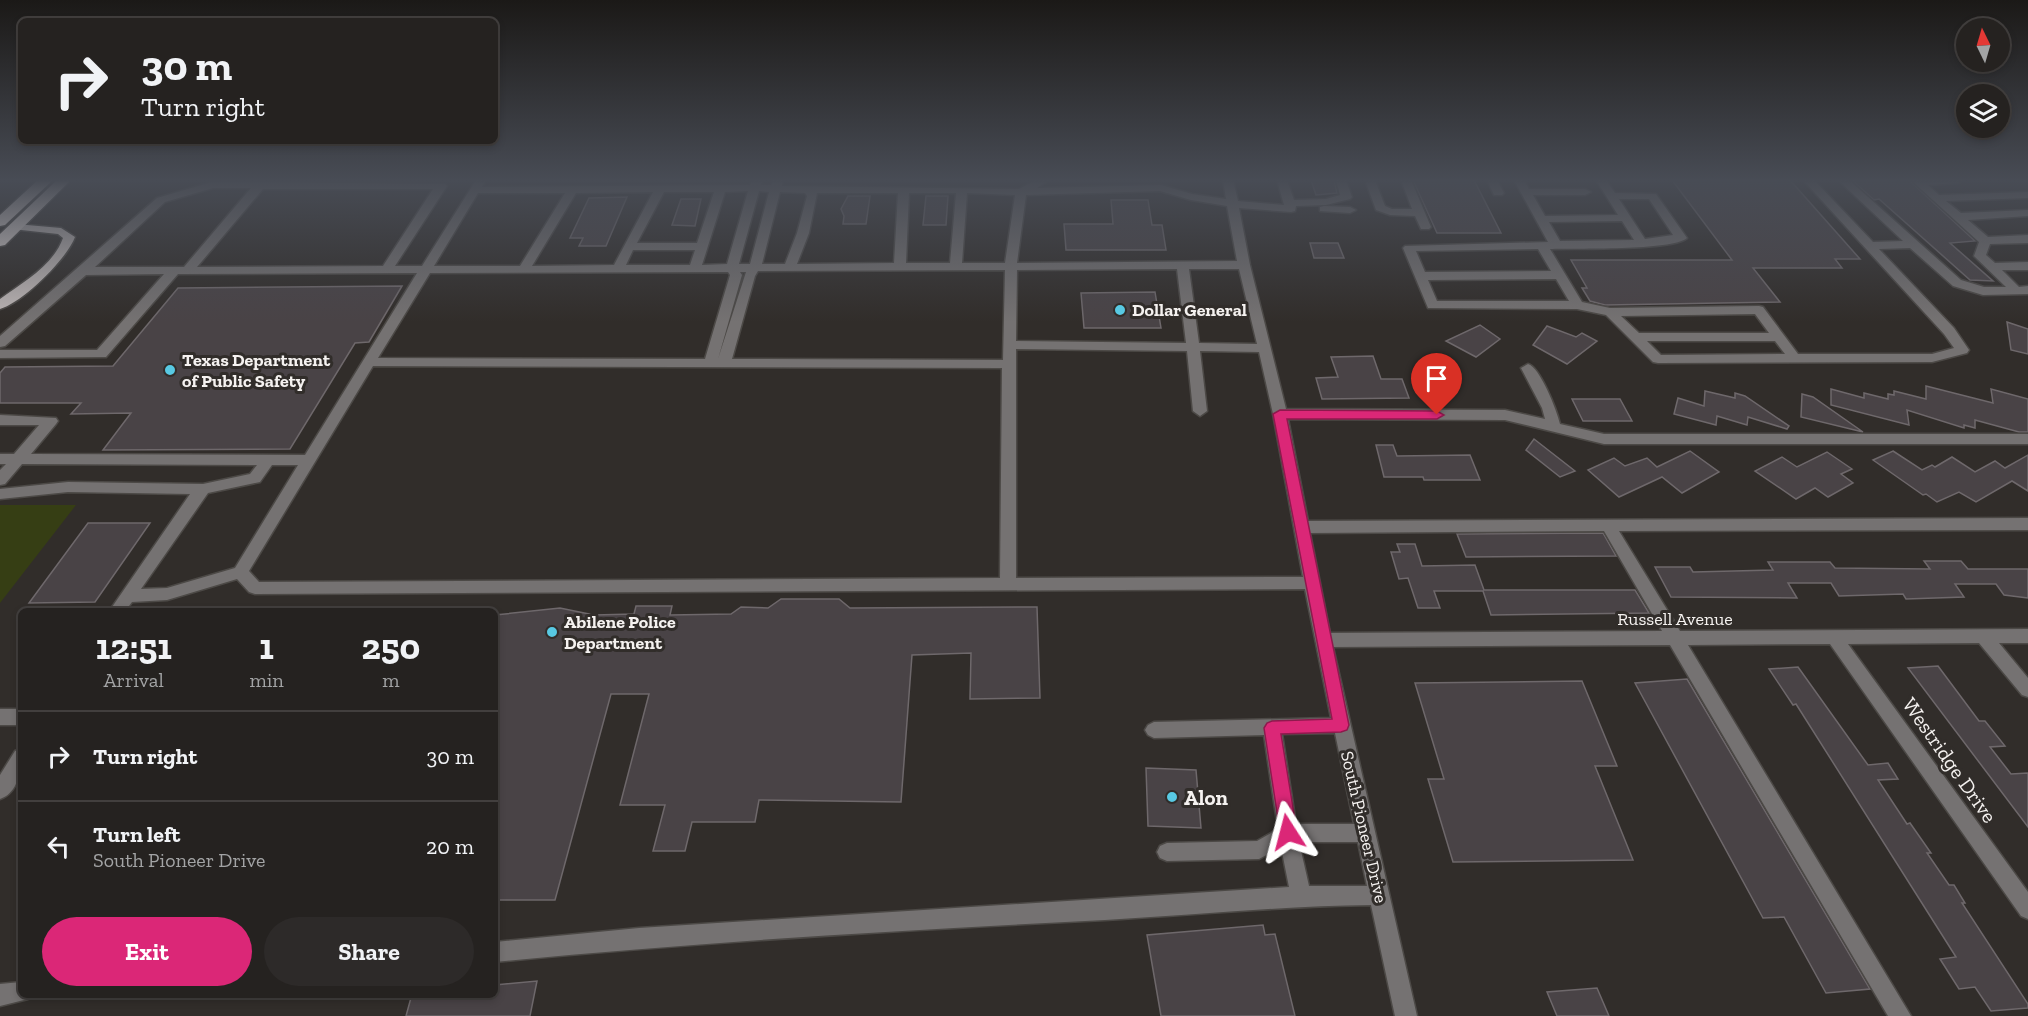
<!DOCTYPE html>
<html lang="en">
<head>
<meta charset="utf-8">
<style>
  body { margin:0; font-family:"Zilla Slab",serif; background:#2d2a29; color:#f1f3f6; height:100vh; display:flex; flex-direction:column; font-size:22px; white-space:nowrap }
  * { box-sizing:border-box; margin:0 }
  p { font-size:20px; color:#a3a4a5 }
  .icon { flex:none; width:33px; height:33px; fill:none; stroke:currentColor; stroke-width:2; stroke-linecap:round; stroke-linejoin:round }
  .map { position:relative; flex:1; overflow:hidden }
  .sheet { position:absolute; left:18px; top:608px; width:480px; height:390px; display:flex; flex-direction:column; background:#252220; border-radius:9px; box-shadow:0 3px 9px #0003,0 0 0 2px #423f3e }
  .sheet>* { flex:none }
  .hud { position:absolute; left:18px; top:18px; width:480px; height:126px; border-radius:9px; box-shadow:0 3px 9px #0003,0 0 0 2px #423f3e; background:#252220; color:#f1f3f6; overflow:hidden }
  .needle { width:39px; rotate:355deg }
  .fabs { position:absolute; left:1956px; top:18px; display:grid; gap:12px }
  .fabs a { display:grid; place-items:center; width:54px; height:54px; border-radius:50%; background:#252220; box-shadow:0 3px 9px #0003,0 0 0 2px #423f3e; font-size:30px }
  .pin { position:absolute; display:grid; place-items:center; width:51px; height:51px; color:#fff; margin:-62px -26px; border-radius:50% 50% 50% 0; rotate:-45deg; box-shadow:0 0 6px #0007 }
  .pin .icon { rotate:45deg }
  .me { position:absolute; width:66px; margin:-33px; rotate:351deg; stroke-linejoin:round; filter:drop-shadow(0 0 4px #0008) }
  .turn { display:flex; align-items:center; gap:21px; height:126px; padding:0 24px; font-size:27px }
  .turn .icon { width:78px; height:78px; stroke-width:2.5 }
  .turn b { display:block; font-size:42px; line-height:51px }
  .eta { display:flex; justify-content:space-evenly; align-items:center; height:102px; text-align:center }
  .eta b { font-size:36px; font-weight:800; line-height:42px }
  .action { display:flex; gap:12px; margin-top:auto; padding:12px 24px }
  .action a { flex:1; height:69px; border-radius:36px; background:#db2777; color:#fff; font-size:24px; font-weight:800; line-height:69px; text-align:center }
  .action a+a { background:#2d2a29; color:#f1f3f6 }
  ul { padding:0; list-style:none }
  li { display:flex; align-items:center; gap:18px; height:90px; padding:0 24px; border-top:2px solid #423f3e }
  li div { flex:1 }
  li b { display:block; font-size:22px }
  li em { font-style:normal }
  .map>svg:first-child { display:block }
  .green { fill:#363e14 }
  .building { fill:#494346; stroke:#6e686b; stroke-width:1.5 }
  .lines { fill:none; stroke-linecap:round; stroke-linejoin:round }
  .minor-casing { stroke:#4c4946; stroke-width:3 }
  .major-casing { stroke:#4c4946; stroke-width:3 }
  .highway-casing { stroke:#4c4946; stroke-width:3 }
  .minor { fill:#757272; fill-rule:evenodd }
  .major { fill:#bdb6b5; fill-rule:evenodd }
  .highway { fill:#d9d1cf; fill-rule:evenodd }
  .route { fill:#db2777; stroke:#8e194d; stroke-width:1.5 }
  .poi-dot { fill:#58c9e3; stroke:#312d2a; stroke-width:2 }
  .labels { text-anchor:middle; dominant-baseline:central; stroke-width:6; stroke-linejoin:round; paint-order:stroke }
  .poi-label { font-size:18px; font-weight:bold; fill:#f5f2f0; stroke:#312d2a; text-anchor:start }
  .street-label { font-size:18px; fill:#f5f2f0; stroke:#312d2a }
  .near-street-label { font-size:21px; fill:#f5f2f0; stroke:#312d2a }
  .near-poi-label { font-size:21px; font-weight:bold; fill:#f5f2f0; stroke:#312d2a; text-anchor:start }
</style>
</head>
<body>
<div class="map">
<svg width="2028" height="1016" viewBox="0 0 2028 1016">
  <rect width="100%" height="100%" fill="#312d2a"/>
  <polygon class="green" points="0,505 76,505 0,603"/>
  <g class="building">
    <polygon points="1311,180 1334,180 1337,193 1316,195"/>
    <polygon points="1413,180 1474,180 1501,233 1437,233"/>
    <polygon points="1672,180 1790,180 1860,259 1835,259 1842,268 1753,268 1780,302 1605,305 1590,301 1582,288 1587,288 1571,260 1732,260"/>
    <polygon points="1852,180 1909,180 1975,241 1950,243 1993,281 1970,280 1879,199 1874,200"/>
    <polygon points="848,196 870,196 866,224 843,224 844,216 841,209"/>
    <polygon points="926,196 948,196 946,225 923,225"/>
    <polygon points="627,197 606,246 579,246 583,238 570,238 589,198"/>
    <polygon points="681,199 701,199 695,226 672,225"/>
    <polygon points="1111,200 1148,200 1152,225 1162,225 1166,250 1066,250 1064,224 1113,224"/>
    <polygon points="1310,243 1338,243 1344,258 1314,258"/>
    <polygon points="402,286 369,342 355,343 290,449 103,450 131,413 71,414 81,403 0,403 0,373 5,367 113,366 178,288"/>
    <polygon points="1155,292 1161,328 1084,328 1081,293"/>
    <polygon points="2007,322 2028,329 2028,354 2011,350"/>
    <polygon points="1480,325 1500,339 1476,357 1446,341"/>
    <polygon points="1547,326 1576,337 1582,333 1597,341 1567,364 1533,345"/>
    <polygon points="1373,356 1381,379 1402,379 1409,398 1322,399 1316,378 1338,377 1331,357"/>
    <polygon points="1926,386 1993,403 1991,389 2028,399 2028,432 2019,432 1975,420 1975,428 1964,425 1964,428 1907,410 1909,425 1831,405 1831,389 1864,398 1864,393 1888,399 1888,394 1894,395 1894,391 1926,399"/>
    <polygon points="1705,391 1735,398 1735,393 1745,396 1789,426 1787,429 1748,417 1747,425 1717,416 1716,425 1674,414 1678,398 1704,406"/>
    <polygon points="1802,394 1813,397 1863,432 1801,417"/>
    <polygon points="1572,399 1620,399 1632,421 1583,421"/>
    <polygon points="1534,439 1575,471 1560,477 1526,450"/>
    <polygon points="1376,445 1393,445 1397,456 1470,455 1480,480 1424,480 1423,477 1384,477"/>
    <polygon points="1690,451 1719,472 1682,493 1662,477 1619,497 1588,470 1614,458 1625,466 1647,458 1657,467"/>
    <polygon points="1893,451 1922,470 1932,465 1935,467 1952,457 1975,472 1995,461 2005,468 2028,455 2028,491 2012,481 1976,502 1959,492 1937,502 1926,494 1923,495 1873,460"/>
    <polygon points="1827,452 1852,469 1841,474 1853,483 1828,497 1815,488 1796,499 1755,471 1782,457 1797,467"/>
    <polygon points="88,523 150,523 95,602 29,603"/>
    <polygon points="1603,533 1616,556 1466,557 1457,534"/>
    <polygon points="1397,544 1415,544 1422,566 1475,565 1484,590 1635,590 1649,613 1491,615 1483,591 1434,591 1440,608 1418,608 1408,578 1399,579 1391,552 1400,552"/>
    <polygon points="1924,561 1961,561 1968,569 2028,569 2028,598 2004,595 1996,584 1955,584 1964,597 1906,599 1903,594 1839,596 1831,583 1788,583 1797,598 1671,597 1655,567 1690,567 1693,572 1773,570 1768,562 1830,562 1835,568 1930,569"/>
    <polygon points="781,599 839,599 850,608 1037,607 1040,698 970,699 971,653 912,655 901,802 759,800 755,822 692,822 685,851 653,851 665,805 620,805 649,694 611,694 555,900 495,900 495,615 560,608 594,615 634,614 636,606 672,606 670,615 731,614 741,607 768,608"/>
    <polygon points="1938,666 1979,721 1985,721 2005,746 1990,747 2011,774 2028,773 2028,827 1908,668"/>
    <polygon points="1798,667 1868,765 1888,763 1898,779 1878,780 1907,824 1910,823 1931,853 1927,853 1949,885 1954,885 1965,903 1962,903 2028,1004 2028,1008 1991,1011 1975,987 1959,989 1940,959 1956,957 1796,704 1793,705 1769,669"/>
    <polygon points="1687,679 1870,989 1826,993 1784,917 1763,918 1635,683"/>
    <polygon points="1582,681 1617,766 1595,766 1633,860 1453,862 1428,779 1444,779 1415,683"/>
    <polygon points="1146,768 1196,770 1201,828 1148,826"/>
    <polygon points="1263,925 1265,935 1275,934 1295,1016 1161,1016 1147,935"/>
    <polygon points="537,981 530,1016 406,1016 412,994 495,994 495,985"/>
    <polygon points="1597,988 1609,1016 1557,1016 1547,992"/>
  </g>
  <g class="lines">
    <defs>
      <g id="minor">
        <path d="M476 180H486L482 187 750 185 752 180H762L761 185H771L773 180H783L782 186 1019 189 1036 180H1049L1037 188 1161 185 1192 194 1226 199 1223 180H1233L1238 201 1284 205 1277 180H1287L1294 200 1326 199 1340 195 1336 180H1346L1352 197 1350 199 1326 205 1296 206 1295 211 1291 212 1239 208 1250 265 1286 409 1505 410 1545 419 1542 408 1521 368 1528 364C1540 367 1557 411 1560 424L1604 434H2028V444H1604L1505 420 1288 419 1308 521 2028 518V530L1619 531 1680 631 2028 629V643H1999L2028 678V697L2022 695 1979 643 1848 644 2028 892V919L2021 916 1830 644 1688 645 1911 1016H1888L1670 645 1333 647 1417 1016H1395L1371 905C1282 906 1194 915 1105 920 901 930 698 942 495 962V942L639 928 1289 887 1281 847 1259 859 1167 861 1160 858 1157 852 1160 846 1167 843 1257 841 1278 829 1264 735 1154 738 1148 735 1145 730 1148 725 1154 722 1331 718 1305 589 255 594 249 592 237 579 167 600 132 602 126 610H110L190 494 68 492 0 499V489L68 482 203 484 250 474 257 465 22 464 5 484 0 485V470L6 464H0V454H14L39 425H0V415L56 418 58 421 56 424 31 454 305 455 417 273 178 274 106 357 0 358V350H97L164 274 86 275 5 346 0 347V336L157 198 212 182 445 184 447 186 395 266H422ZM213 188H251L184 267H95L165 202ZM263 189H433L383 266 197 267ZM748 191 727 264 702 265 725 192ZM759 191 769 192 750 264H739ZM1160 191 1191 200 1227 206 1237 261 1017 263 1026 195ZM653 192 614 265 532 266 576 193ZM664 192H714L697 243H637ZM780 192 805 193 807 196 797 233 785 264H762ZM478 193H565L520 266H434ZM817 193H898L894 263 797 264 809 233ZM909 193H956L950 263H906ZM967 193 1015 195 1005 263H962ZM633 250H695L690 265H626ZM1177 269 1186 343 1016 341 1017 270ZM1189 269H1239L1257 344 1199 343ZM1005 270 1003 360 732 359 755 276 758 271ZM728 272 730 275 705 359 378 358 430 273ZM740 272H746L718 359 742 275ZM1016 349 1187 351 1193 411 1200 416 1207 411 1200 351 1259 352 1273 414 1303 577 1016 578ZM373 366 1002 368 1000 578 259 582 249 571ZM272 465H298L235 568 167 588 141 589 208 493 260 482ZM1604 531 1662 631 1330 633 1310 533ZM1335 733 1354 824H1296L1282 734ZM1299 842H1358L1367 886H1309Z"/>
        <polygon points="1365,180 1375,180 1385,206 1392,209 1412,209 1401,180 1411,180 1431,227 1429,229 1421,229 1415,216 1390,215 1376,210"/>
        <polygon points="1487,180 1497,180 1504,193 1502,195 1494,195"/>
        <path d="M1514 180H1524L1529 189H1585L1591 192 1585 195H1533L1545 216 1618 215 1596 180H1606L1615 193 1656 194 1687 238C1672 251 1574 248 1550 249L1582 302 1610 308 1759 306 1763 307 1798 354H1932L1954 348 1944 334 1803 180H1814L1873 242 1903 241 1838 180H1849L1961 280 1984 287H2006L1974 256 1979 242 1911 180H1963L1958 183 1928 185 1939 195 2028 192V198L1946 201 1961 213 2028 210V216L1968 220 1988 237 2028 235V243L1990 244 1986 255 1995 263 2028 262V270H2002L2019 287 2028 286V294L1983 295 1953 286 1910 248 1879 249 1954 328 1969 350 1967 353 1932 362 1658 363 1653 362 1606 315 1577 309 1428 308 1403 248 1405 246 1548 242ZM1619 199H1649L1673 235 1645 239ZM1622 221 1634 240 1560 241 1549 222ZM1538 249 1551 271 1425 272 1416 251ZM1556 279 1569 301H1437L1428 280ZM1755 314 1769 333H1639L1621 316ZM1647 341H1775L1785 354 1661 355Z"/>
        <polygon points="1324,206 1350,207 1356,210 1350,213 1320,211 1320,207"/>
        <rect x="0" y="709" width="21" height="16"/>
        <path d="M21 749C21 767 20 792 0 799V775L15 751Z"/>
        <polygon points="21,982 21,994 30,994 28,999 0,1006 0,984"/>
      </g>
      <path id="major" d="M16 224 61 228 75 237C67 259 22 303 0 309V299C23 282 53 266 63 238L58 234 12 229V225Z"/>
      <g id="highway">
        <polygon points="38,180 53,180 5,225 0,226 0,215"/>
        <polygon points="57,180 71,180 5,245 0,246 0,234"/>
      </g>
    </defs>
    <use href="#minor" class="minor-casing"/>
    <use href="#major" class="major-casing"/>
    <use href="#highway" class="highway-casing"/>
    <use href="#minor" class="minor"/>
    <use href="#major" class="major"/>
    <use href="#highway" class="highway"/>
  </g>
  <linearGradient id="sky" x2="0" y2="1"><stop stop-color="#1b1917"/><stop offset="0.56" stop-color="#484c55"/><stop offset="1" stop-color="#484c55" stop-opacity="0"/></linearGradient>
  <rect width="2028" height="322" fill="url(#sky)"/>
  <polygon class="route" points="1280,410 1437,411 1444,415 1437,419 1287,419 1349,725 1347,730 1341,732 1281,734 1297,832 1294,838 1288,841 1282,838 1280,832 1264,728 1267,723 1272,721 1332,719 1273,414"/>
  <g class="poi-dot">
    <circle cx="1120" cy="310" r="6"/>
    <circle cx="170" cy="370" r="6"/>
    <circle cx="552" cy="632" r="6"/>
    <circle cx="1172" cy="797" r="6"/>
  </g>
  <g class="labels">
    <g class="poi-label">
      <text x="1132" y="310">Dollar General</text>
      <text x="182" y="360">Texas Department<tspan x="182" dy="21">of Public Safety</tspan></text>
      <text x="564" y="622">Abilene Police<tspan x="564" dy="21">Department</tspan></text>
    </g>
    <g class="street-label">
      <text x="1675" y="619">Russell Avenue</text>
      <text transform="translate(1364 827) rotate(77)">South Pioneer Drive</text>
    </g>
    <g class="near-street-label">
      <text transform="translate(1950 760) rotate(55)">Westridge Drive</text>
    </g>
    <g class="near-poi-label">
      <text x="1184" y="797">Alon</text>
    </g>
  </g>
</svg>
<div class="fabs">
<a><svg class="needle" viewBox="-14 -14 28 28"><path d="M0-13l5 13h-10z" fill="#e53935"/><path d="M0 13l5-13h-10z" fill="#a3a4a5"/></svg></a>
<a><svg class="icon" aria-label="layers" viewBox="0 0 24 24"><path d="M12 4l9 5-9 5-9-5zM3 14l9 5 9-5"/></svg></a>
</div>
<div class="pin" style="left:1437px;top:415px;background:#d93025"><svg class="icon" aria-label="arrive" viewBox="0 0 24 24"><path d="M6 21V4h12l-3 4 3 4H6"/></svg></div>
<svg class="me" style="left:1288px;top:832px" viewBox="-20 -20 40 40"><path d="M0-17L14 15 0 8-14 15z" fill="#db2777" stroke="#fff" stroke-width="4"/></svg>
<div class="hud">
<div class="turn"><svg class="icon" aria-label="right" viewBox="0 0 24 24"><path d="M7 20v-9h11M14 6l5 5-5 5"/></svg><div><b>30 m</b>Turn right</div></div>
</div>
<section class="sheet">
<div class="eta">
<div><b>12:51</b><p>Arrival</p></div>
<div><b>1</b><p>min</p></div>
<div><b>250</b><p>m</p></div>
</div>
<ul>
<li><svg class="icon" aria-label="right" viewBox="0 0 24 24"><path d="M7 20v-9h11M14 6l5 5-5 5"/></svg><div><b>Turn right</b></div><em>30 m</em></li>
<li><svg class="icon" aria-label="left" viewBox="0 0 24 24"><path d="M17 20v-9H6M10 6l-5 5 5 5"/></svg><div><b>Turn left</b><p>South Pioneer Drive</p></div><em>20 m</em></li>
</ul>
<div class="action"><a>Exit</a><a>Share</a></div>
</section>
</div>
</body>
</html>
